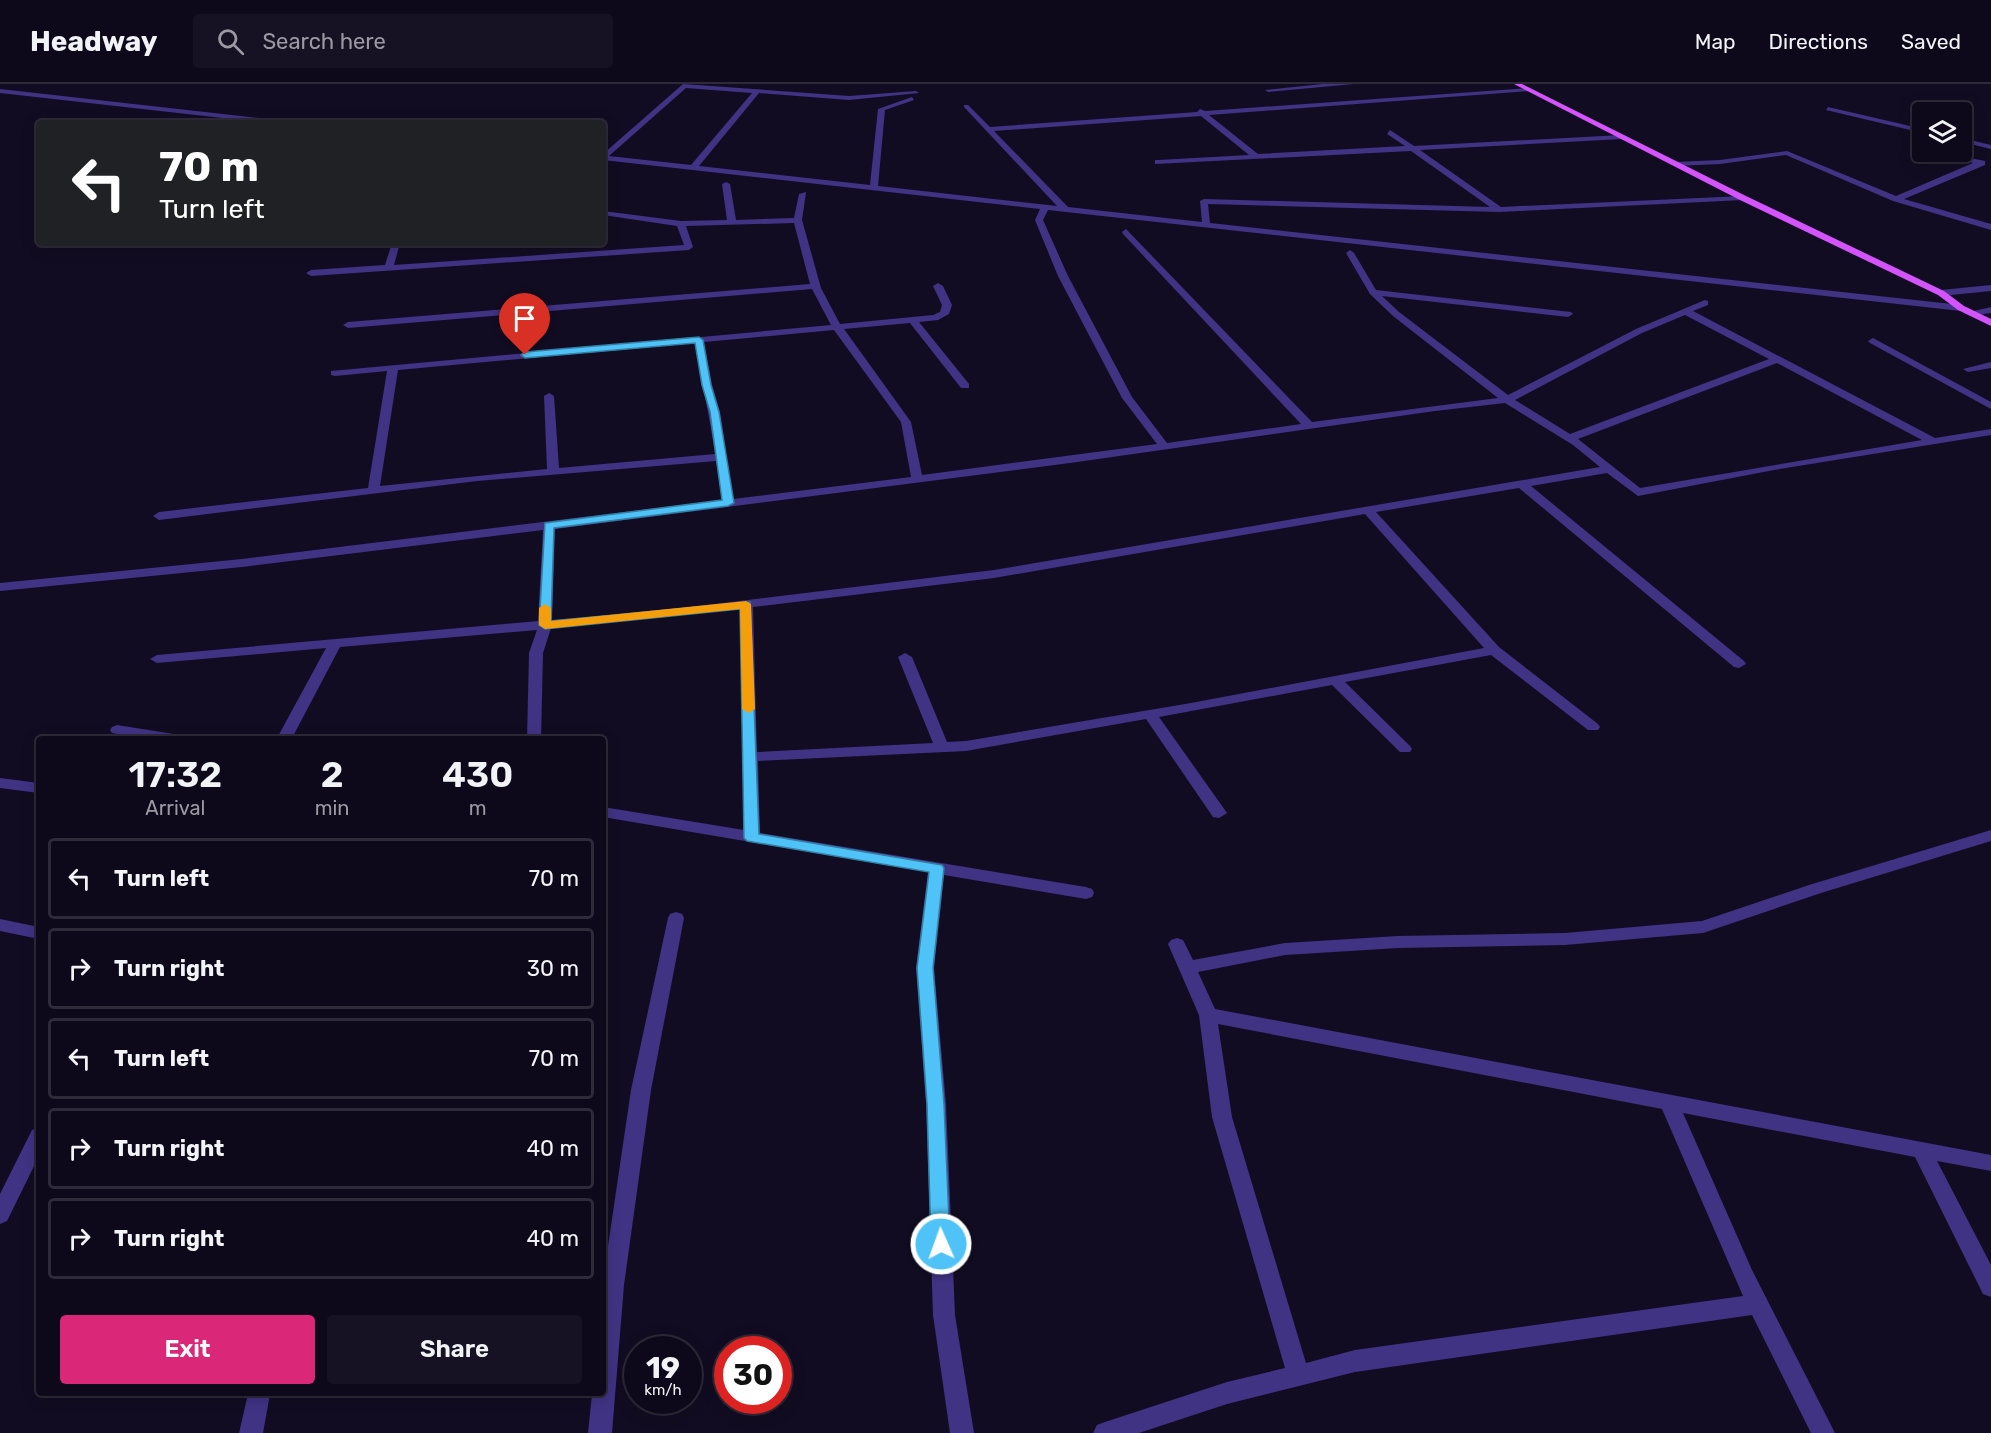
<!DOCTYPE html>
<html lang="en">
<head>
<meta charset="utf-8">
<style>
  body { margin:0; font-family:Rubik,sans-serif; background:#171223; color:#f1f3f6; height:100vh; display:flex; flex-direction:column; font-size:22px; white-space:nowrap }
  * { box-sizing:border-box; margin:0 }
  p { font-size:20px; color:#9b9aa2 }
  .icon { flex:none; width:33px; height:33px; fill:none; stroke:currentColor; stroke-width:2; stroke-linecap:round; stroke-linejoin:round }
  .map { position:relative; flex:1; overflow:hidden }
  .drawer { position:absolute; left:36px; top:652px; width:570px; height:660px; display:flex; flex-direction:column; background:#0e091a; border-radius:6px; box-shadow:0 3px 15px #0003,0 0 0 2px #2e2a39 }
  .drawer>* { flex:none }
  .hud { position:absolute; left:36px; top:36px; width:570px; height:126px; border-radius:6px; box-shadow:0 3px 15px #0003,0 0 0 2px #2e2a39; background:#202124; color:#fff; overflow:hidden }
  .tools { position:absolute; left:1912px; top:18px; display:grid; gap:12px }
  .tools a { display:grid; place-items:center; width:60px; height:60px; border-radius:6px; background:#0e091a; box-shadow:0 3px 15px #0003,0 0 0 2px #2e2a39; font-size:30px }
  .speed { position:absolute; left:624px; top:1252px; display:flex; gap:12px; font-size:30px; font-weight:700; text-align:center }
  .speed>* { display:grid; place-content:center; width:78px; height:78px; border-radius:50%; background:#0e091a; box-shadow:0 3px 15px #0003,0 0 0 2px #2e2a39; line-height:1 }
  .speed small { font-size:15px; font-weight:400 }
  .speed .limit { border:9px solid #d22; background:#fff; color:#111 }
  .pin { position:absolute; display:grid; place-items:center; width:51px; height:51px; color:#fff; margin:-62px -26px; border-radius:50% 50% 50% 0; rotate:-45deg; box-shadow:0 0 6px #0007 }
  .pin .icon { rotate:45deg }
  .me { position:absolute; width:66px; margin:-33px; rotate:358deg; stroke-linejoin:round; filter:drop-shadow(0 0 4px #0008) }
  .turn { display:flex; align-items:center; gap:21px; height:126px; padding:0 24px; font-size:27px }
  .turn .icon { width:78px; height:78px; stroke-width:2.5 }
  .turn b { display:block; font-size:42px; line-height:51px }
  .eta { display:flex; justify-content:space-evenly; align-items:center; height:102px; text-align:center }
  .eta b { font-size:36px; font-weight:600; line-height:42px }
  .cta { display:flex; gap:12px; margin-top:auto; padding:12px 24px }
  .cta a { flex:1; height:69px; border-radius:6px; background:#db2777; color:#fff; font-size:24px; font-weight:600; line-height:69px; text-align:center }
  .cta a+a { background:#171223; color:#f1f3f6 }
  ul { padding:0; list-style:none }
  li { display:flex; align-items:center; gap:18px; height:81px; margin:0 12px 9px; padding:0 12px; border:3px solid #2e2a39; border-radius:6px }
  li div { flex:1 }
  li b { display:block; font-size:22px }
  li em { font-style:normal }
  header { display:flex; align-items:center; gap:36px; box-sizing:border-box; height:84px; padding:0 30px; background:#0e091a; border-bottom:2px solid #2e2a39 }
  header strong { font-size:28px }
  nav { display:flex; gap:33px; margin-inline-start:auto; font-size:21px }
  .search { width:420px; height:54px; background:#171223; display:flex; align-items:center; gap:15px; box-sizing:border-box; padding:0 21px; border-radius:6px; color:#9b9aa2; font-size:22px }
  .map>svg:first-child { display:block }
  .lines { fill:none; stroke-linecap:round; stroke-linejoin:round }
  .minor { fill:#403384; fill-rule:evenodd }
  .major { fill:#d354ff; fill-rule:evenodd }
  .route { fill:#4fc3f7; stroke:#337fa1; stroke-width:1.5 }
  .slow { fill:#f59e0b }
</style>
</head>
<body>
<header>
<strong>Headway</strong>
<div class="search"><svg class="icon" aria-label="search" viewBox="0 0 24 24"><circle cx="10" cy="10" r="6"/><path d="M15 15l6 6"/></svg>Search here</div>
<nav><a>Map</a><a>Directions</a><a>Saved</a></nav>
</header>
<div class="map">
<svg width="1991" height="1349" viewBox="0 0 1991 1349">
  <rect width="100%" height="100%" fill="#120c22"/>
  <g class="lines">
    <g class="minor">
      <path d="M683 0 849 12 916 7 919 9 849 16 759 9 699 82 870 101 878 25 912 13 914 16 885 26 878 102 1057 122 964 23V21H968L990 43 1197 28 1200 25 1205 27 1529 4 1531 7 1209 31 1258 70 1405 62 1387 50 1390 46 1414 62 1622 51 1626 53 1622 55 1420 66 1501 123 1743 112 1747 114 1743 116 1499 128 1208 120 1210 139 1961 221 1966 224 1961 227 1048 126 1043 136 1068 192 1132 313 1167 359 1301 340 1123 150 1122 148 1126 145 1312 338 1498 314 1393 232 1370 210 1346 169 1350 166 1354 169 1376 206 1571 228 1573 230 1568 233 1382 212 1399 228 1508 311 1636 245 1705 216 1708 217V221L1693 227 1935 354 1991 345V351L1774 386 1638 412 1607 389 1531 402 1744 577 1746 580 1739 584 1734 583 1519 404 1376 428 1499 563 1598 640 1600 643 1598 646H1588L1491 571 1345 598 1410 662 1412 665 1410 668H1400L1332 601 1159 633 1227 729 1219 734 1213 733 1146 635 966 667 758 677 760 749 1086 803 1092 805 1094 809 1092 813 1086 815 944 791 934 884 946 1020 955 1231 974 1349H950L933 1231 926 1020 916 884 928 788 603 733V723L744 746 740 525 551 544 543 569 541 656H527L529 569 537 546 340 563 291 656H276L326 564 157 579 150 575 157 571 538 537 543 446 242 483 0 507V499L242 475 722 416 716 377 477 397 159 436 153 432 159 428 368 404 387 287 335 292 331 291V287L831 241 812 205 348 244 343 241 348 238 810 200 794 139 686 142 693 163 689 166 311 192 306 189 311 186 385 181 392 159H400L394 181 684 161 677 142 603 131V127L681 137 727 136 722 100 726 98 730 100 736 136 794 134 799 110 806 108 802 136 821 204 840 240 933 231 940 228 942 221 933 202 938 199 943 202 952 221 949 230 938 236 919 238 969 300V304H961L910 239 844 245 911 338 922 391 1157 360 1122 314 1058 192 1035 136 1040 125 603 76V70ZM686 4 752 9 691 81 609 72ZM1201 32 1249 71 1158 76H1155V80L1411 67 1490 123 1204 115 1200 117 1202 138 1068 123 994 47ZM1685 231 1769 275 1570 350 1515 316 1642 249ZM834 246 901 338 911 393 733 415 720 328 712 301 704 258ZM695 259C701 296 710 333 715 370L559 384 554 312 549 309 544 312 547 385 380 402 398 286ZM1777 279 1922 356 1640 404 1578 355ZM1505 319 1573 361 1600 383 994 486 656 527 552 536 555 445 1070 379 1435 327ZM1365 430 1484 564 1191 619 966 657 947 658 912 573 905 569 898 573 933 659 757 668 753 523 994 494Z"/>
      <polygon points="1323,0 1354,0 1268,8 1265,6"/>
      <polygon points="0,5 286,37 290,39 267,39 0,9"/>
      <polygon points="1828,23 1923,45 1923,49 1826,26"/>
      <polygon points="1962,54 1991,61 1991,65 1962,58"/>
      <polygon points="1787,67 1896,112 1973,79 1930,70 1930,68 1941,68 1985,77 1985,81 1904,115 1991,140 1991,146 1893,117 1786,71 1720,80 1675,82 1671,80 1675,78 1720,76"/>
      <polygon points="1991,201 1991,207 1941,212 1936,209 1941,206"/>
      <polygon points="1991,223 1991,229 1970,232 1965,229"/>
      <polygon points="1873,254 1991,318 1991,325 1870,259 1868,257"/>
      <polygon points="1991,278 1991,284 1968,288 1963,285"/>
      <polygon points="117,641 180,651 187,656 148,656 112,649 110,646 112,643"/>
      <polygon points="0,694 39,699 39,709 0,704"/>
      <path d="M1991 746V757L1821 809 1703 849 1565 861 1398 864 1285 871 1198 888 1215 925 1991 1071V1087L1937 1077 1991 1181V1213L1983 1210 1915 1073 1683 1029 1752 1186 1835 1349H1811L1752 1231 1355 1288 1227 1320 1139 1349H1093L1097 1341 1105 1338 1227 1298 1285 1284 1212 1033 1199 931 1168 860 1171 856 1177 854 1183 856 1193 876 1285 859 1398 852 1565 849 1702 837 1809 801ZM1218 940 1662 1025 1743 1212 1355 1266 1306 1279 1232 1033Z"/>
      <polygon points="676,828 682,830 684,834 651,1006 624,1201 612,1349 588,1349 592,1310 603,1310 603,1196 631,1006 668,834 670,830"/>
      <polygon points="0,835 39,843 39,855 0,847"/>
      <polygon points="39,1044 39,1072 7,1137 0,1140 0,1110 32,1046"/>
      <polygon points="248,1310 270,1310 263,1349 239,1349"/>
    </g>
    <polygon class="major" points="1514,0 1522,0 1746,112 1944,207 1964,222 1991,235 1991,242 1958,226 1938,211 1740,116"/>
  </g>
  <polygon class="route" points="699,253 703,256 711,301 719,328 734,419 728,422 554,444 551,537 750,518 759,750 942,781 944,784 933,884 944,1020 950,1160 948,1166 941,1169 934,1166 931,1160 927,1020 917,884 929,788 747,757 744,754 740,525 545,545 539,541 545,439 722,416 710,328 702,301 695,259 525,274 521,271 525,268"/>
  <polygon class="slow" points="746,517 751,520 755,625 749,629 742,625 740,525 545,545 539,541 539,524 545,520 551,524 551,537"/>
</svg>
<div class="tools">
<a><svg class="icon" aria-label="layers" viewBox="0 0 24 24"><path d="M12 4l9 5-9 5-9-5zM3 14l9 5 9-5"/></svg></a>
</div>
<div class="speed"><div>19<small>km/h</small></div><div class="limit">30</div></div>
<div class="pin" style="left:525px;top:271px;background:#d93025"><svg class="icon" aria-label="arrive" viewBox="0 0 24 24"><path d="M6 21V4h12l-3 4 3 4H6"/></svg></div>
<svg class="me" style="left:941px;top:1160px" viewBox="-20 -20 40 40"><circle r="17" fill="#4fc3f7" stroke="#fff" stroke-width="3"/><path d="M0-11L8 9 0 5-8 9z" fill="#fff"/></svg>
<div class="hud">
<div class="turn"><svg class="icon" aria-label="left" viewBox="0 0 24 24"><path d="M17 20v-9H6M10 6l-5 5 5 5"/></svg><div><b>70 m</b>Turn left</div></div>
</div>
<section class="drawer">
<div class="eta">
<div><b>17:32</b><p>Arrival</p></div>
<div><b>2</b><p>min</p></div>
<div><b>430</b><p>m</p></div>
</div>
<ul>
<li><svg class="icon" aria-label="left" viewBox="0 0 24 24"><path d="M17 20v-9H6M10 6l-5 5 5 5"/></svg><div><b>Turn left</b></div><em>70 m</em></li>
<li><svg class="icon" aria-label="right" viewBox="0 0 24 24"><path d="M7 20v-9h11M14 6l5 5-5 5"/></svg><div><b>Turn right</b></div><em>30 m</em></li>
<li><svg class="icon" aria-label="left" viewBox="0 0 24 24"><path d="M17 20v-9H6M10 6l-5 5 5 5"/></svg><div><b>Turn left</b></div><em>70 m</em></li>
<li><svg class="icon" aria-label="right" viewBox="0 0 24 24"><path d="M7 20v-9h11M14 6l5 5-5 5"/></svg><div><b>Turn right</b></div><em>40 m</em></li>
<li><svg class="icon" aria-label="right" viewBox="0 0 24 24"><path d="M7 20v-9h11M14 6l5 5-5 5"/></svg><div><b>Turn right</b></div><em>40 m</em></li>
</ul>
<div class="cta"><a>Exit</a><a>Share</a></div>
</section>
</div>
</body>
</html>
